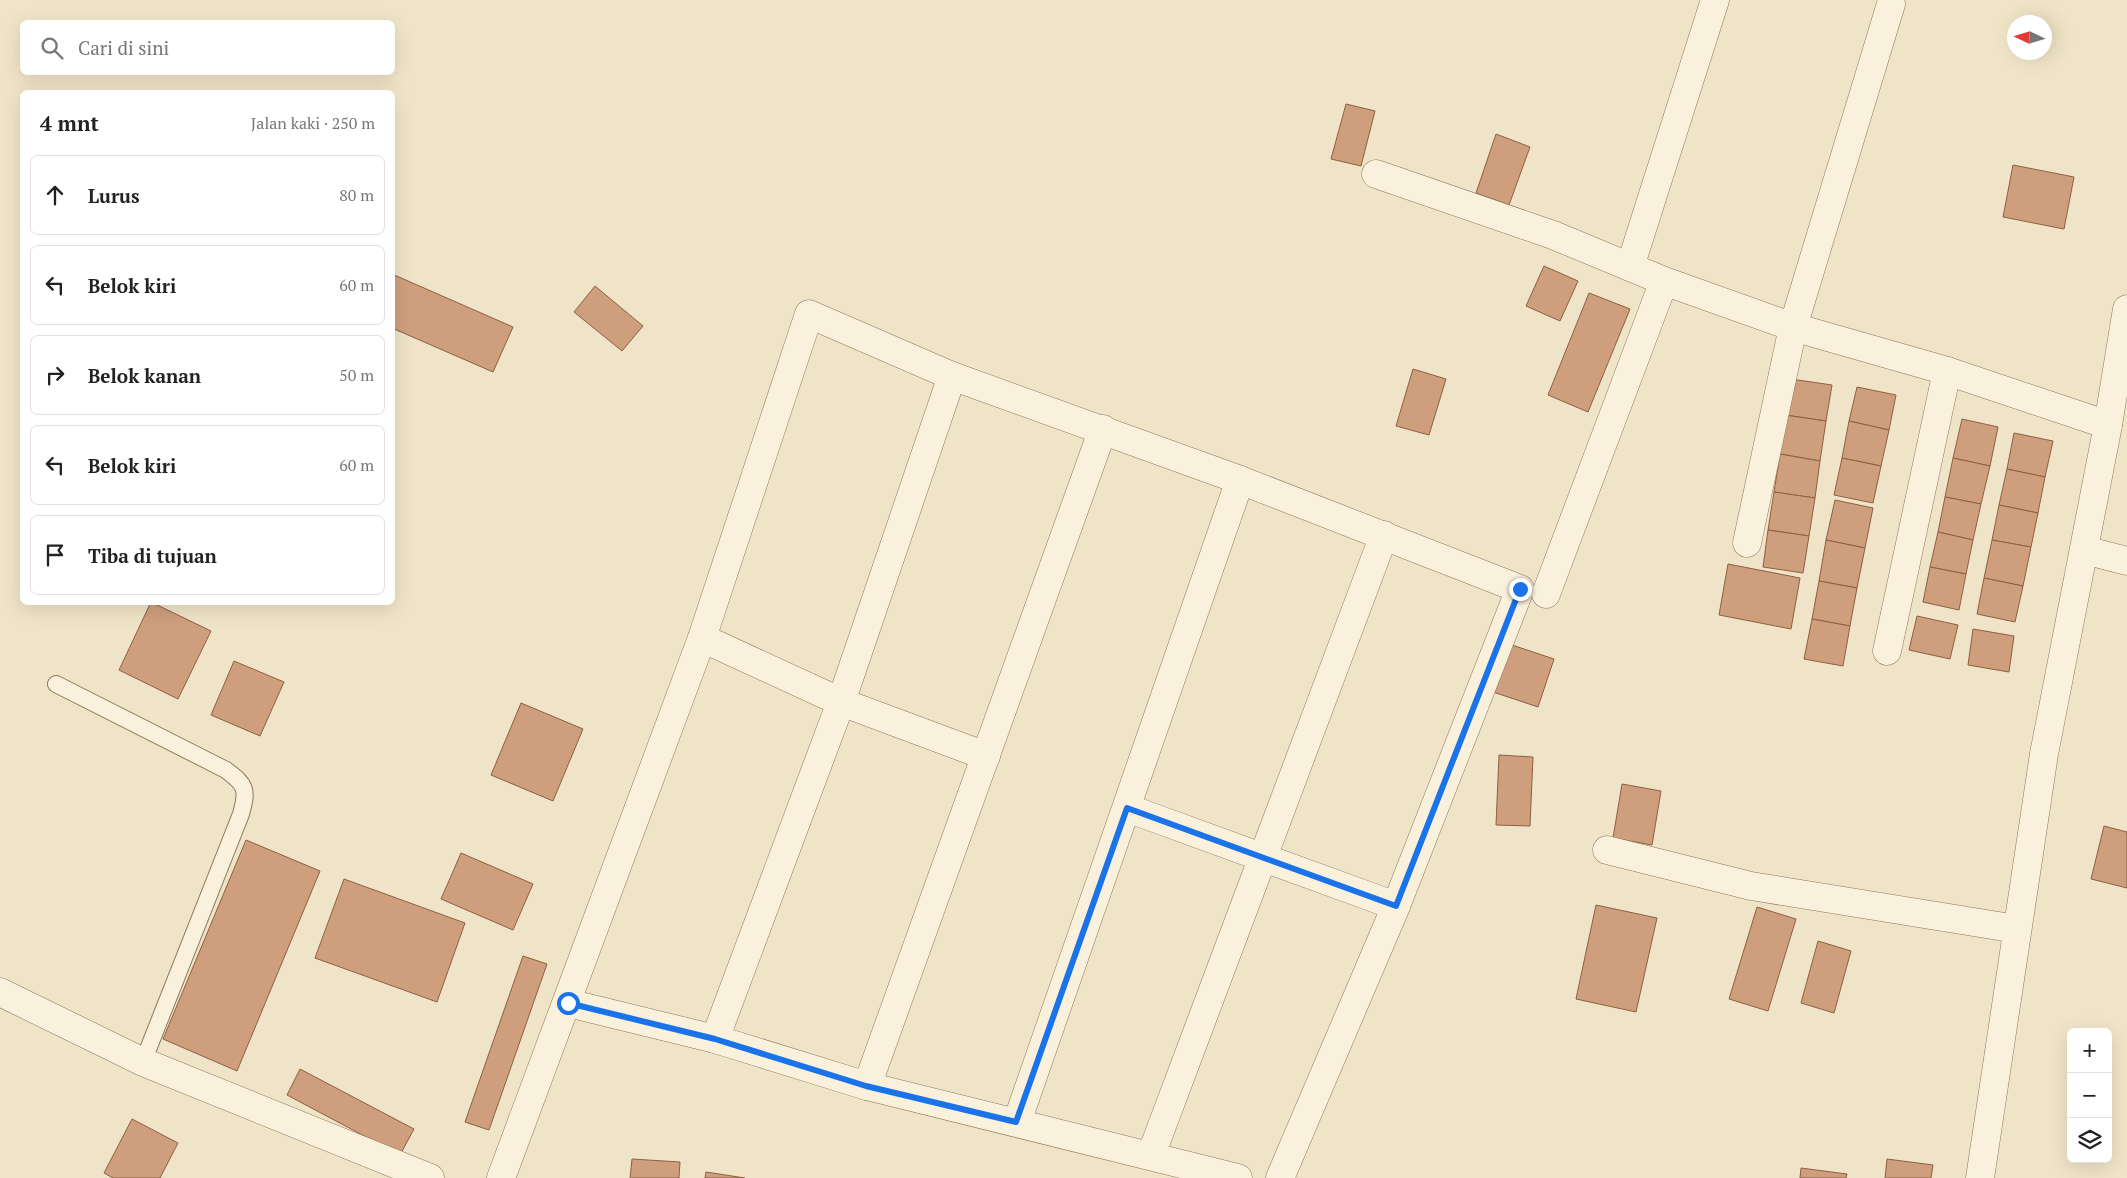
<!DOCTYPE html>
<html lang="id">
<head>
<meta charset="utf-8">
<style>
  body { margin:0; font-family:"PT Serif",serif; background:#f6f6f6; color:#222 }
  .controls { position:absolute; right:15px; bottom:15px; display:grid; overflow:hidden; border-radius:8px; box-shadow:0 5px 20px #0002 }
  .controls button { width:45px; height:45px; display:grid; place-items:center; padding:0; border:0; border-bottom:1px solid #e0e0e0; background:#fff; color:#222; font:25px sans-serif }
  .compass { position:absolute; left:2007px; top:15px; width:45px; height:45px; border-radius:50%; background:#fff; box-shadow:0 5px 20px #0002; rotate:274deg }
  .stop { position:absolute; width:15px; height:15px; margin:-11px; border:4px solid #1a73e8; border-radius:50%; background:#fff }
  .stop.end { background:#1a73e8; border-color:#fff; box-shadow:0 1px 5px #0008 }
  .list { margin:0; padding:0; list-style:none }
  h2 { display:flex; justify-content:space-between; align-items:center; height:65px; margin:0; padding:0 20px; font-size:21px }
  h2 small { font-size:16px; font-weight:400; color:#767676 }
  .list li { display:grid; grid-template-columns:32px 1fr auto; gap:15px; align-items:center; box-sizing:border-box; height:80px; margin:0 10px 10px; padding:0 10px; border:1px solid #e0e0e0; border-radius:8px }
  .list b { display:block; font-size:19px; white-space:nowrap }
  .list em { font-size:16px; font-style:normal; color:#767676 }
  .icon { flex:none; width:28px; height:28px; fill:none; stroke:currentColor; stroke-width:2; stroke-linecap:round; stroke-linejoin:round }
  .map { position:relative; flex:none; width:2127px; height:1178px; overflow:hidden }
  .search { position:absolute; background:#fff; box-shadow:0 5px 20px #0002; left:20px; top:20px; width:375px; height:55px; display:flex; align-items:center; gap:12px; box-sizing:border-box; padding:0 18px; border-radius:8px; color:#767676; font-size:19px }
  .panel { position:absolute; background:#fff; box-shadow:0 5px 20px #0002; left:20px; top:90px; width:375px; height:515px; border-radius:8px }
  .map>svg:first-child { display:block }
  .building { fill:#cf9f7d; stroke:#8d5f41 }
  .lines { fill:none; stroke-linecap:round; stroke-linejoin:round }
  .service-casing { stroke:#8d765c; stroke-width:18 }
  .minor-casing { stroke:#8d765c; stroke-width:29 }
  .service { stroke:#faf1dc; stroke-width:16 }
  .minor { stroke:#faf1dc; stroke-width:28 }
  .route { stroke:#1a73e8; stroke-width:6 }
</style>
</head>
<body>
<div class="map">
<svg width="2127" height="1178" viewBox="0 0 2127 1178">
  <rect width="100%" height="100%" fill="#f0e4c8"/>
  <g class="building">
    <path d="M1346,104L1375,111L1361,166L1331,159Z"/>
    <path d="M1496,134L1530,147L1509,205L1476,193Z"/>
    <path d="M2013,165L2074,177L2064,229L2003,217Z"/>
    <path d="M1544,266L1578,281L1560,321L1526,306Z"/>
    <path d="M392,274L513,327L493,372L392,328Z"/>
    <path d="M595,286L643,326L622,351L574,312Z"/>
    <path d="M1589,293L1630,309L1588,412L1548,395Z"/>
    <path d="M1413,369L1446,379L1429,435L1396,426Z"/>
    <path d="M1791,379L1832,385L1826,421L1785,415Z"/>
    <path d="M1857,387L1896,395L1889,430L1849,421Z"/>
    <path d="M1785,415L1826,421L1820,461L1780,454Z"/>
    <path d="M1962,419L1998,427L1990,466L1953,458Z"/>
    <path d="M1849,421L1889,430L1881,466L1842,458Z"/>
    <path d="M2014,433L2053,441L2045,477L2007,469Z"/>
    <path d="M1780,454L1820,461L1815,498L1774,492Z"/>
    <path d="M1842,458L1881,466L1873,503L1834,495Z"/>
    <path d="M1953,458L1990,466L1981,504L1945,497Z"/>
    <path d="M2007,469L2045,477L2038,513L1999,505Z"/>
    <path d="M1774,492L1815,498L1809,536L1768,530Z"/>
    <path d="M1945,497L1981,504L1973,540L1938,532Z"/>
    <path d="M1835,500L1873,508L1865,548L1826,540Z"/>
    <path d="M1999,505L2038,513L2031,547L1992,540Z"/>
    <path d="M1768,530L1809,536L1803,573L1763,567Z"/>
    <path d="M1938,532L1973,540L1966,574L1930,567Z"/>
    <path d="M1826,540L1865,548L1857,588L1819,581Z"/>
    <path d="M1992,540L2031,547L2023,586L1984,578Z"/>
    <path d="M1728,564L1800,578L1791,629L1719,615Z"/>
    <path d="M1930,567L1966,574L1959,610L1923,602Z"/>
    <path d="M1984,578L2023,586L2015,622L1977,614Z"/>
    <path d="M1819,581L1857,588L1850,626L1812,619Z"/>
    <path d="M151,602L211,631L178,699L119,670Z"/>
    <path d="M1917,616L1958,625L1950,659L1909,650Z"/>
    <path d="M1812,619L1850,626L1843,666L1804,659Z"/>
    <path d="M1973,629L2014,636L2009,672L1968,665Z"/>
    <path d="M1509,644L1554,659L1538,707L1493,692Z"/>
    <path d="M234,661L284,682L260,736L211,715Z"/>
    <path d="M521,703L583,729L553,801L491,775Z"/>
    <path d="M1499,755L1533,757L1530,826L1496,825Z"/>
    <path d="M1622,784L1661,791L1652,845L1613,838Z"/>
    <path d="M2104,826L2127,832V888L2091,879Z"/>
    <path d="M246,840L320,871L237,1071L163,1039Z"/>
    <path d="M461,853L533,884L513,930L441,899Z"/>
    <path d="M344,879L465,923L437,1002L315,958Z"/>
    <path d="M1596,905L1657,918L1636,1012L1576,999Z"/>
    <path d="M1757,907L1796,919L1768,1011L1729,999Z"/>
    <path d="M1818,941L1851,951L1834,1013L1801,1003Z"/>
    <path d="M523,956L547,964L489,1130L465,1122Z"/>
    <path d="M300,1069L414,1129L400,1155L287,1095Z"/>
    <path d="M132,1119L178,1143L160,1178H113L104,1173Z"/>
    <path d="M632,1159L680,1162L679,1178H630Z"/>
    <path d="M1887,1159L1933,1165L1931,1178H1885Z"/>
    <path d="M1801,1168L1847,1174L1846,1178H1800Z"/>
    <path d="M706,1172L745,1178H705Z"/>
  </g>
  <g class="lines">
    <defs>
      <path id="service" d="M56,684L226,770C246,785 248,789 241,814L143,1062"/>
      <g id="minor">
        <path d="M1376,174L1553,235L1664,281L1793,327L1947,371L2108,425"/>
        <path d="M1630,267L1715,0"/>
        <path d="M1747,543L1793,327L1891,4"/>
        <path d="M2084,550L2127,561"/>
        <path d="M1546,594L1664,281"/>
        <path d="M702,638L841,702L986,756"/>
        <path d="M1887,651L1947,371"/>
        <path d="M1127,808L1396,906"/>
        <path d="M1607,850L1751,886L2017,929"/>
        <path d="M0,992L143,1062L430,1178"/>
        <path d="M568,1003L715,1039L867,1086L1238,1178"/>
        <path d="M715,1039L841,702L952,376"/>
        <path d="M867,1086L1103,429"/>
        <path d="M1017,1122L1240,480"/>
        <path d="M1151,1155L1384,535"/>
        <path d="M501,1178L702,638L809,314L952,376L1240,480L1520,589L1396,906L1280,1178"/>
        <path d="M1980,1178L2044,754L2108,425L2127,309"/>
      </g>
    </defs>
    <use href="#service" class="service-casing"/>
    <use href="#minor" class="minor-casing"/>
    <use href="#service" class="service"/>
    <use href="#minor" class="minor"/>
  </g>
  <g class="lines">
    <path class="route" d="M568,1003L715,1039L866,1086L1016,1122L1127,808L1396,906L1520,589"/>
  </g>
</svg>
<div class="controls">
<button>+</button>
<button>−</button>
<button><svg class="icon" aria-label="layers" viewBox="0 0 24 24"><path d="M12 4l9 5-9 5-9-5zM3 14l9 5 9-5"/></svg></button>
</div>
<svg class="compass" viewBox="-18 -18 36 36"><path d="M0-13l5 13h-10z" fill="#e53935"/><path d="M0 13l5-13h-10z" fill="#767676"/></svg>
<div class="stop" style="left:568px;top:1003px"></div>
<div class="stop end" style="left:1520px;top:589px"></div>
<div class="search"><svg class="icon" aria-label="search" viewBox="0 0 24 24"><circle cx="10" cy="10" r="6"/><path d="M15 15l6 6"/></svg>Cari di sini</div>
<section class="panel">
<h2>4 mnt<small>Jalan kaki · 250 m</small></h2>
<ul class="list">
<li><svg class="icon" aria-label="ahead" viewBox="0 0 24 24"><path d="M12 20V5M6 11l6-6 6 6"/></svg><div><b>Lurus</b></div><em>80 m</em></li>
<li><svg class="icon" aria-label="left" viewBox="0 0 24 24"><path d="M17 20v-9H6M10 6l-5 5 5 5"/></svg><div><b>Belok kiri</b></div><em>60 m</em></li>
<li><svg class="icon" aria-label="right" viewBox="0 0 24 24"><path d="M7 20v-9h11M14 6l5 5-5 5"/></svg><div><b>Belok kanan</b></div><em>50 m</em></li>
<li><svg class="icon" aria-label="left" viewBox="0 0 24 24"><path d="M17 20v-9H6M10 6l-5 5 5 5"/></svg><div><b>Belok kiri</b></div><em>60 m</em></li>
<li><svg class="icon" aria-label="arrive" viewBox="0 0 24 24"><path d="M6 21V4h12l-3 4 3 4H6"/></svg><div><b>Tiba di tujuan</b></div></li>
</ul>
</section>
</div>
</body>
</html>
